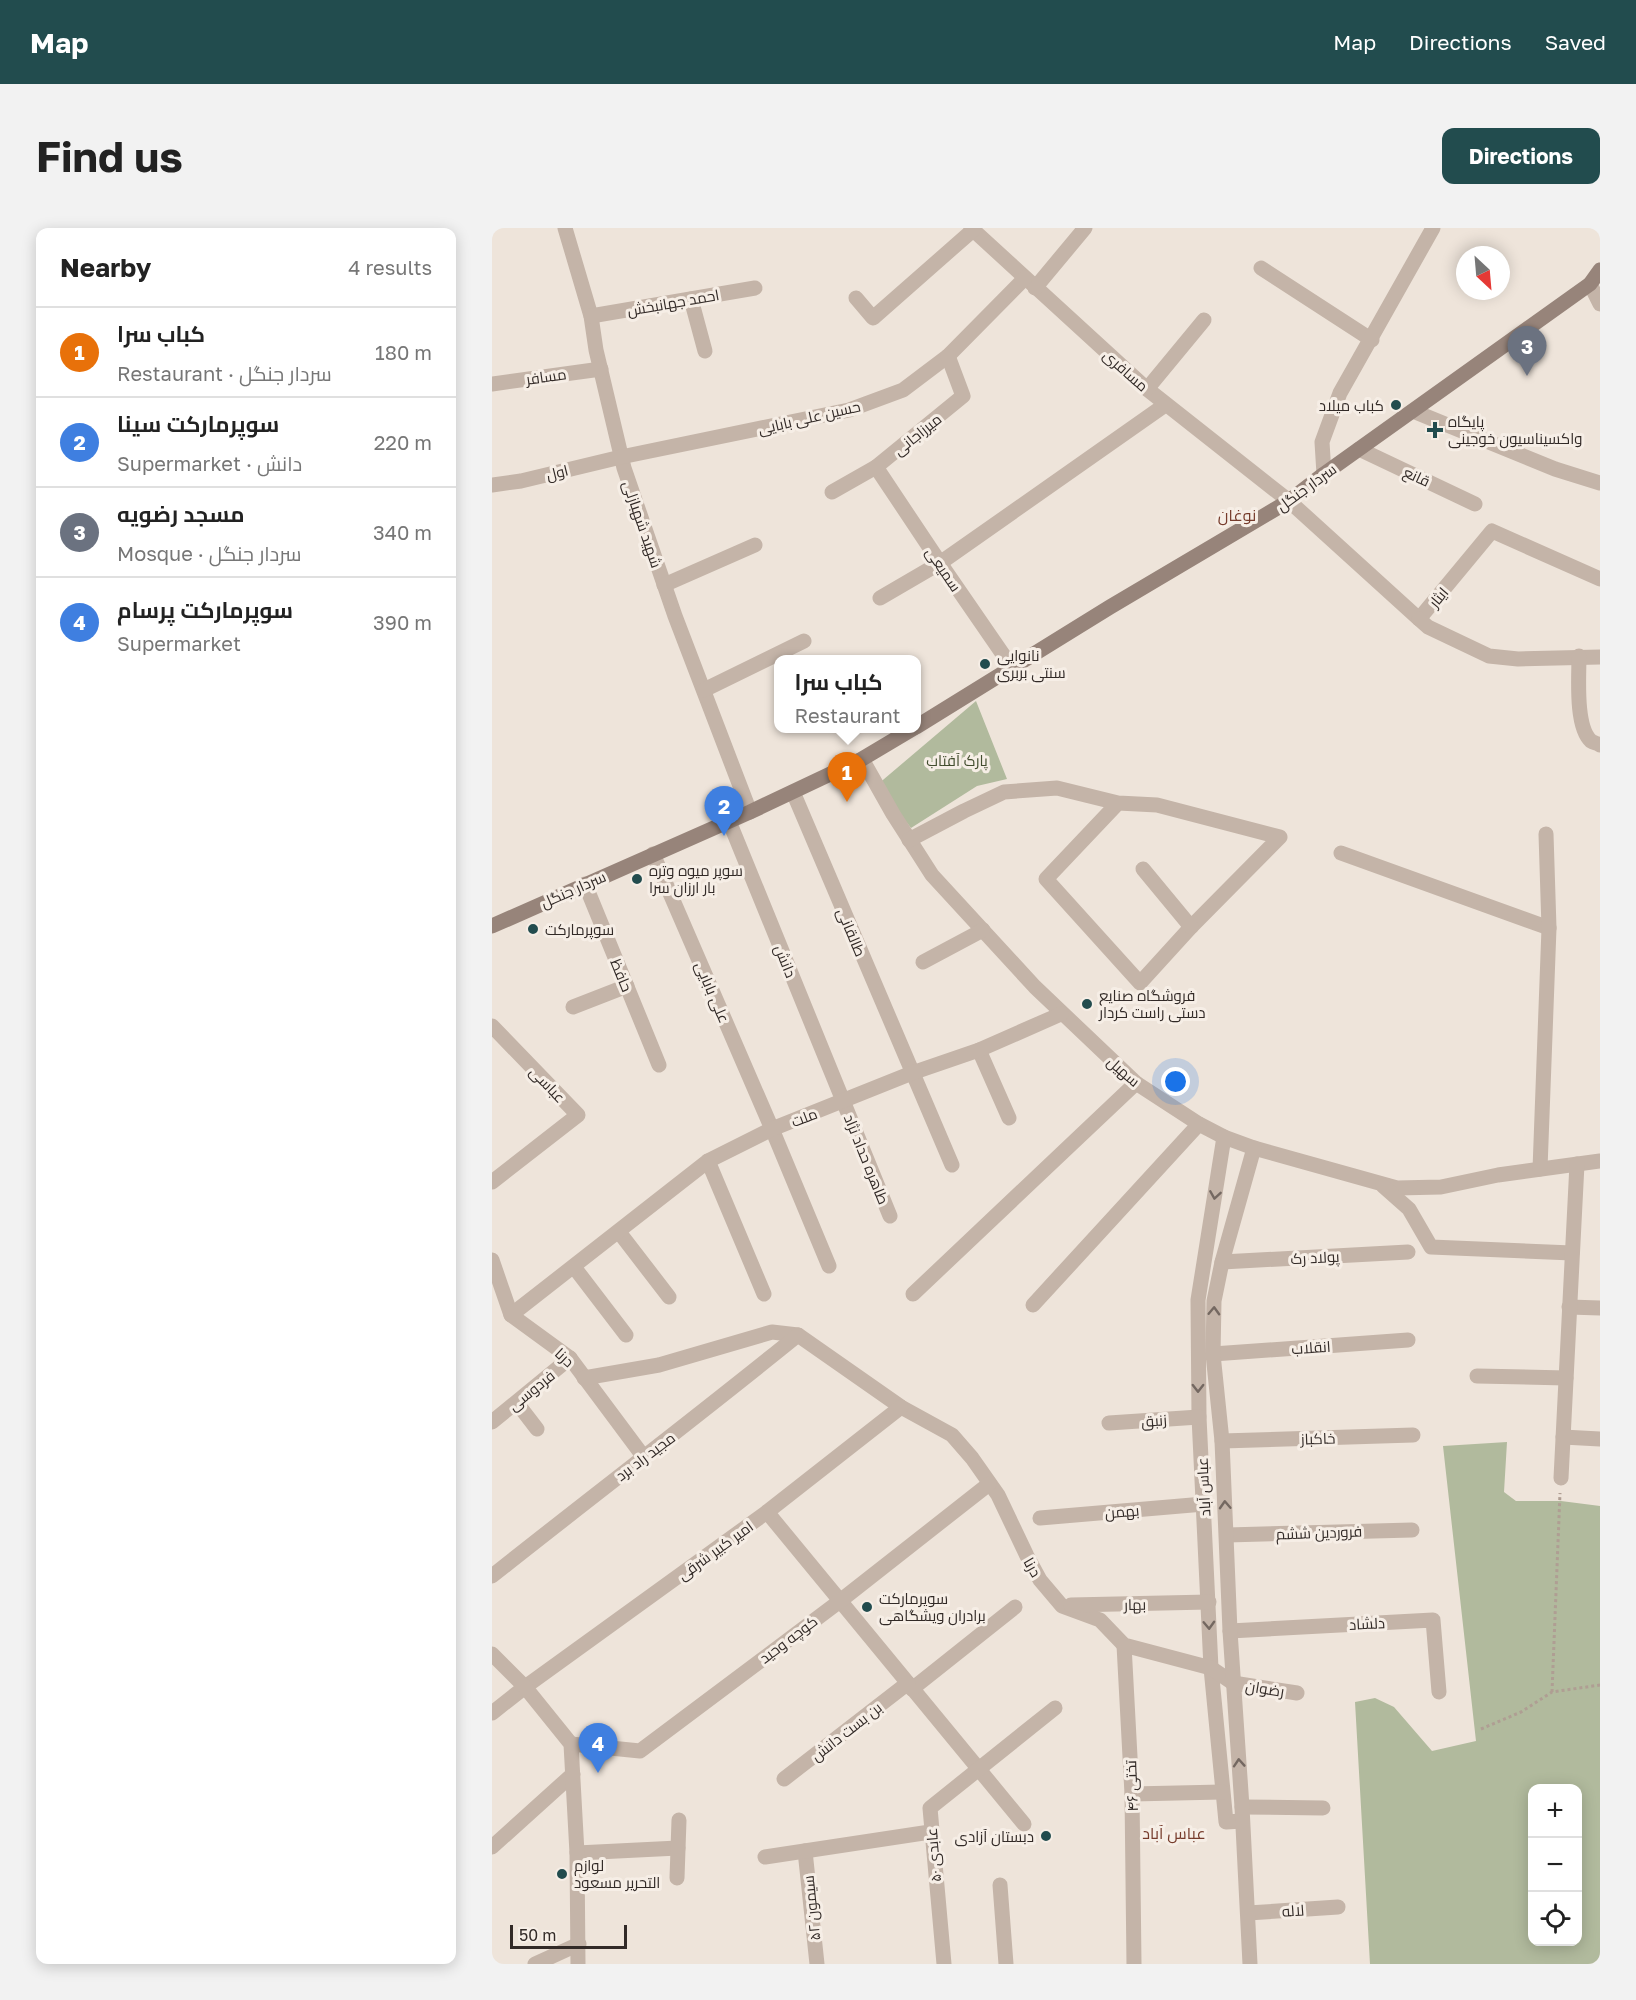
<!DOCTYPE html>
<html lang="en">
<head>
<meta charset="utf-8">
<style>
  body { margin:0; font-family:"Golos Text",Cairo,sans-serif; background:#f2f2f2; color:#222 }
  .controls { position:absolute; right:18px; bottom:18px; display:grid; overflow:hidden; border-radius:12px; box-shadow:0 3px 15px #0003 }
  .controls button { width:54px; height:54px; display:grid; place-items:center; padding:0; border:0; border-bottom:2px solid #e0e0e0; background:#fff; color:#222; font:30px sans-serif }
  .compass { position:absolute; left:964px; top:18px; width:54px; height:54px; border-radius:50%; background:#fff; box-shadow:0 3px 15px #0003; rotate:154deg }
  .scale { position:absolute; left:18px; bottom:15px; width:117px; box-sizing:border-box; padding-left:6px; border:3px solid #322a27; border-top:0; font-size:16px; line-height:21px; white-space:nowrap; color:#322a27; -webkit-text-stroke:4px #f6eee6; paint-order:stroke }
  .you { position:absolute; left:684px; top:854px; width:21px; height:21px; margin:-15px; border:4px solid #fff; border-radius:50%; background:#1a73e8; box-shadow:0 0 0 9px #1a73e833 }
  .badge { display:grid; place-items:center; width:39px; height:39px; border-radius:50%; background:#224c4e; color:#fff; font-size:20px; font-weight:700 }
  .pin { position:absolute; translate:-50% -50px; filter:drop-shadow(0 2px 3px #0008) }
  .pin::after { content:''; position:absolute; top:32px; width:21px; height:18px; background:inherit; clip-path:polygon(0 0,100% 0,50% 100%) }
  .popup { position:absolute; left:282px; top:427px; width:147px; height:78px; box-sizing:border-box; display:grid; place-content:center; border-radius:12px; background:#fff; filter:drop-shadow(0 2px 4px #0005); font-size:20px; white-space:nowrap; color:#767676 }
  .popup b { font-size:22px; color:#222 }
  .popup::after { content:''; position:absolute; left:50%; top:100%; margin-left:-12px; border:12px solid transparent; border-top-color:#fff }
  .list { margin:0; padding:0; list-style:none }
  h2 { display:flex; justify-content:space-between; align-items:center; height:78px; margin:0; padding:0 24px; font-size:26px }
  h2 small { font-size:20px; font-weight:400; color:#767676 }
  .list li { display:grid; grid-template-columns:39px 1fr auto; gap:18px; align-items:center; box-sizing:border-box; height:90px; padding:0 24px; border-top:2px solid #e0e0e0 }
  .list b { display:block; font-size:22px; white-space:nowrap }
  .list p { margin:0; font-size:20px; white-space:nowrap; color:#767676 }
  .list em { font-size:20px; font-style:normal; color:#767676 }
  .icon { flex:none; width:33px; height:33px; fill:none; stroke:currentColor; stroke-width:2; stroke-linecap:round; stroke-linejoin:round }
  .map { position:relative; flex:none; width:1108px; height:1736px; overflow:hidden; border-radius:12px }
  header { display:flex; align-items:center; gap:36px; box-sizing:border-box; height:84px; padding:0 30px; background:#224c4e; color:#fff }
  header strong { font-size:28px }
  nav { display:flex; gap:33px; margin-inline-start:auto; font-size:21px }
  .intro { display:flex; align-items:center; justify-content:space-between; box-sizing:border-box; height:144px; padding:0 36px }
  h1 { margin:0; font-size:42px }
  .button { padding:15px 27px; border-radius:12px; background:#224c4e; color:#fff; font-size:21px; font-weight:700 }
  main { display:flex; gap:36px; padding:0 36px }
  aside { flex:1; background:#fff; border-radius:12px; box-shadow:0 3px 15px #0003 }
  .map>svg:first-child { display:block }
  .green { fill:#b1ba9d; fill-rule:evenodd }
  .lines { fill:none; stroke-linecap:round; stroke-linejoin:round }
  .path { stroke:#af9e93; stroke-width:3; stroke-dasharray:3 3; stroke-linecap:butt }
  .minor { stroke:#c4b4a8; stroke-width:15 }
  .tertiary { stroke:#c4b4a8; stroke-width:15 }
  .secondary { stroke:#97847a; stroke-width:15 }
  .oneway { stroke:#746861 }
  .poi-dot { fill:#224c4e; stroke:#f6eee6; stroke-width:2 }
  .labels { text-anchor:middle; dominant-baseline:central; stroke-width:6; stroke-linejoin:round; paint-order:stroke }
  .street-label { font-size:15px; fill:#322a27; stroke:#f6eee6 }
  .poi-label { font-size:15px; fill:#322a27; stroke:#f6eee6; text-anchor:start }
  .park-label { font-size:15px; fill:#424d2e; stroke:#f6eee6 }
  .neighbourhood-label { font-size:16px; fill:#763b2b; stroke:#f6eee6 }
</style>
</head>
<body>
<header>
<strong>Map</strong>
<nav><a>Map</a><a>Directions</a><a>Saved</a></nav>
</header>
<div class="intro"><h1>Find us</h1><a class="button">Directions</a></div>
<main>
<aside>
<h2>Nearby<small>4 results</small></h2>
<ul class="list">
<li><span class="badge" style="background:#e8710a">1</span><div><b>کباب سرا</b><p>Restaurant · سردار جنگل</p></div><em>180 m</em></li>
<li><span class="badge" style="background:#3f7fe0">2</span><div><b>سوپرمارکت سینا</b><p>Supermarket · دانش</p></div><em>220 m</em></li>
<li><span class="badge" style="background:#6b7280">3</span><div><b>مسجد رضویه</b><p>Mosque · سردار جنگل</p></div><em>340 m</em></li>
<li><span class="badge" style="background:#3f7fe0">4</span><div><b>سوپرمارکت پرسام</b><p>Supermarket</p></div><em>390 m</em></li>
</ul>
</aside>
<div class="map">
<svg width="1108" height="1736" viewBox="0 0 1108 1736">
  <rect width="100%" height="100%" fill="#eee4da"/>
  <g class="green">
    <path d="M484,473L515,551L485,558L419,600L385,557Z"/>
    <path d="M1015,1214L1012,1264L1024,1273H1069L1108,1278V1736H878L863,1474L883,1470L902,1479L940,1523L984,1513L951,1218ZM1040,1560H1086V1714H1040Z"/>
  </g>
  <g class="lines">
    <g class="path">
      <path d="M1060,1464L1068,1265"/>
      <path d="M989,1501L1029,1484L1060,1464L1108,1457"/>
    </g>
    <g class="minor">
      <path d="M73,0L99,88L104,122L132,240L183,388L258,584"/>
      <path d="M479,0L655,161L797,273L927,391L1000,303L1108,351"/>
      <path d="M769,40L880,112"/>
      <path d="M1098,56L1108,76"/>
      <path d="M543,60L593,0"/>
      <path d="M364,70L381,90L481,2"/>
      <path d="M199,71L213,123"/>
      <path d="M99,88L263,60"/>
      <path d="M0,156L109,141"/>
      <path d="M655,161L712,92"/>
      <path d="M921,183L1063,241L1108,255"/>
      <path d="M867,221L983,276"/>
      <path d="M384,239L448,335L521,441"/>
      <path d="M832,246L830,214L848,165L941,0"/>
      <path d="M0,257L29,253L129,229L357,182L411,162L456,128L533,50"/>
      <path d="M340,264L384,239L471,168L456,128"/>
      <path d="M172,357L263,317"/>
      <path d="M388,370L448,335L673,177"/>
      <path d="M927,391L936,399L997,428L1026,431L1108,429"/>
      <path d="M1087,428C1087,448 1083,499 1099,513C1102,515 1105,515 1108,517"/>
      <path d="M212,462L312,413"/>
      <path d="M370,531L401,586L440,647L543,759L644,855L707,896L732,909L762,920L905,960L949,959L1006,947L1108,933"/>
      <path d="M301,564L460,937"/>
      <path d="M237,593L398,988"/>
      <path d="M417,612L472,583L512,564L565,560L626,575L665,577L788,609L699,699L648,755L554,651L626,575"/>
      <path d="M849,625L1057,700"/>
      <path d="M161,626L280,901L337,1038"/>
      <path d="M651,641L699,699"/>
      <path d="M93,656L167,837"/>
      <path d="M431,734L491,702"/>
      <path d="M81,779L135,758"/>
      <path d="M0,798L86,887L0,954"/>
      <path d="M487,822L517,890"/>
      <path d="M732,909L706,1072L707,1189L719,1440L734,1594L750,1593"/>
      <path d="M216,933L272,1066"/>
      <path d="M1048,941L1057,700L1054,606"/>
      <path d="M891,958L917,981L939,1019L1080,1025"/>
      <path d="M127,1004L177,1069"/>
      <path d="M0,1032L19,1087L78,1130L151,1228"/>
      <path d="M730,1034L916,1024"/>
      <path d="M82,1039L134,1107"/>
      <path d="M421,1066L644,855"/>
      <path d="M541,1077L707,896"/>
      <path d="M1077,1079L1108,1080"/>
      <path d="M19,1087L216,933L280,901L420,845L487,822L569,786"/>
      <path d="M721,1126L916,1112"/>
      <path d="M985,1148L1074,1150"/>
      <path d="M92,1150L167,1137L280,1104L306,1107L409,1179L460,1207L480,1230L506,1267L535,1328L548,1352L570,1378L608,1392L632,1417L719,1440L741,1455L805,1465"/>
      <path d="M25,1175L45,1201"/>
      <path d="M0,1194L78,1130"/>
      <path d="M617,1195L707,1189"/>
      <path d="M1071,1209L1108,1211"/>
      <path d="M730,1213L921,1207"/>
      <path d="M1069,1250L1085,936"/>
      <path d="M275,1284L532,1596"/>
      <path d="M548,1290L712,1276"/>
      <path d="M735,1307L920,1302"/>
      <path d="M0,1348C102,1267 205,1189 306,1107"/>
      <path d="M579,1377L717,1374"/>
      <path d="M738,1403L941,1392L947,1464"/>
      <path d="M632,1417L640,1566L642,1736"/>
      <path d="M420,1461L523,1379"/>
      <path d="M0,1485L33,1459L275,1284L409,1179"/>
      <path d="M79,1516L148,1523L348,1373L497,1256"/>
      <path d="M292,1551L416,1455"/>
      <path d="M640,1566L730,1564"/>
      <path d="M750,1579L831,1580"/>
      <path d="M0,1619L81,1546"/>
      <path d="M313,1623L325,1736"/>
      <path d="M85,1625L186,1620"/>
      <path d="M273,1629L438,1604"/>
      <path d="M185,1650L187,1592"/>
      <path d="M508,1657L514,1736"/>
      <path d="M756,1685L846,1679"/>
      <path d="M43,1736L87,1716"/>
      <path d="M452,1736L438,1580L563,1480"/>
      <path d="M758,1736L750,1579L738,1403L730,1213L721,1126L722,1073L730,1034L762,920"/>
    </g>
    <path class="tertiary" d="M0,1426L33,1459L79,1516L85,1625L86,1736"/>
    <g class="secondary">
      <path d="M424,499L618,379L797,273L832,246L1098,56L1108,42"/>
      <path d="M0,698L258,584L370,531L422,500"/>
    </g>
  </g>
  <defs><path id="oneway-chevron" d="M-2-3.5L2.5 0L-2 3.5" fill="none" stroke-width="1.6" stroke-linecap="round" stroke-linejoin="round" transform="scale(1.5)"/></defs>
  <g class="oneway">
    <use href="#oneway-chevron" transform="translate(723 967) rotate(99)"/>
    <use href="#oneway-chevron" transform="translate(722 1083) rotate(-88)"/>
    <use href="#oneway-chevron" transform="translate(706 1160) rotate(90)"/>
    <use href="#oneway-chevron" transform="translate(733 1277) rotate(-93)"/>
    <use href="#oneway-chevron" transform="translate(717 1397) rotate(88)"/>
    <use href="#oneway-chevron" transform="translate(747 1535) rotate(-94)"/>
  </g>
  <g class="poi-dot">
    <circle cx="904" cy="177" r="6"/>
    <path d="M940 193h6v6h6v6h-6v6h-6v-6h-6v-6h6z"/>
    <circle cx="493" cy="436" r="6"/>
    <circle cx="145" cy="651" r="6"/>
    <circle cx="41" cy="701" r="6"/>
    <circle cx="595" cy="776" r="6"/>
    <circle cx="375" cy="1379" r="6"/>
    <circle cx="554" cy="1608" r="6"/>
    <circle cx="70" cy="1646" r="6"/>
  </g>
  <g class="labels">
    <g class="street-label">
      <text transform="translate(181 74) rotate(-10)">احمد جهانبخش</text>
      <text transform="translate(634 142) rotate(42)">مسافری</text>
      <text transform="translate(54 148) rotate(-8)">مسافر</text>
      <text transform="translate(317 189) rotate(-13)">حسین علی بابایی</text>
      <text transform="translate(425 206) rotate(-39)">میرزاجانی</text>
      <text transform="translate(65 244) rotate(-14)">اول</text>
      <text transform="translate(925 248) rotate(25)">قانع</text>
      <text transform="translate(814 259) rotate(-36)">سردار جنگل</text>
      <text transform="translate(151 296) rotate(71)">شهید شهبازلی</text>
      <text transform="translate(452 341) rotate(56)">سمیعی</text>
      <text transform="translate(946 369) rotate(-50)">ایثار</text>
      <text transform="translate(81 661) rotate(-24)">سردار جنگل</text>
      <text transform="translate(360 704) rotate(67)">طالقانی</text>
      <text transform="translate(294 733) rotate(68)">دانش</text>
      <text transform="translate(130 747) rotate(68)">حافظ</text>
      <text transform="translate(221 764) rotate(67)">علی بابایی</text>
      <text transform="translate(632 843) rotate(41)">سهیل</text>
      <text transform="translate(56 856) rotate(46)">عباسی</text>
      <text transform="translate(312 889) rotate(-21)">ملت</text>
      <text transform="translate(375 931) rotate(68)">طاهره حداد نژاد</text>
      <text transform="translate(823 1029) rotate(-3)">پولاد رک</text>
      <text transform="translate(819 1119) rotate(-4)">انقلاب</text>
      <text transform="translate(73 1129) rotate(43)">درنا</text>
      <text transform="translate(39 1162) rotate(-39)">فردوسی</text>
      <text transform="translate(662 1192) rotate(-4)">زنبق</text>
      <text transform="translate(826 1210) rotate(-2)">خاکباز</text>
      <text transform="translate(153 1228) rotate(-37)">مجید راد برد</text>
      <text transform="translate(711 1259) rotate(-93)">عباس آباد</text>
      <text transform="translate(630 1283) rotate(-5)">بهمن</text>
      <text transform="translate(827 1304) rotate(-2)">فروردین ششم</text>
      <text transform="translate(223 1322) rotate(-36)">امیر کبیر شرقی</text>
      <text transform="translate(541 1339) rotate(60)">درنا</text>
      <text transform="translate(643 1376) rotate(-1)">بهار</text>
      <text transform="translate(875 1395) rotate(-3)">دلشاد</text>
      <text transform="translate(296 1411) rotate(-37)">کوچه وحید</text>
      <text transform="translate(773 1460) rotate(9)">رضوان</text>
      <text transform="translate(354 1503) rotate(-38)">بن بست دانش</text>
      <text transform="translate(639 1558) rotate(-92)">تختی ۴۶</text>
      <text transform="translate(441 1627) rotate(-95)">عابدی ۵۰</text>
      <text transform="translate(319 1680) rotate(-96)">سیمون ۵۲</text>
      <text transform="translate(801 1682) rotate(-4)">لاله</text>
    </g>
    <g class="poi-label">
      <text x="892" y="177" text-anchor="end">کباب میلاد</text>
      <text x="956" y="193">پایگاه<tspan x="956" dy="17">واکسیناسیون خوجینی</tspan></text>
      <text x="505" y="427">نانوایی<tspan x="505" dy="17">سنتی بربری</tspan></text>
      <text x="157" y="642">سوپر میوه وتره<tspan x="157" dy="17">بار ارزان سرا</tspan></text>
      <text x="53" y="701">سوپرمارکت</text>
      <text x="607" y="767">فروشگاه صنایع<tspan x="607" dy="17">دستی راست کردار</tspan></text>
      <text x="387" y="1370">سوپرمارکت<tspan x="387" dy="17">برادران ویشگاهی</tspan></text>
      <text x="542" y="1608" text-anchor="end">دبستان آزادی</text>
      <text x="82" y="1637">لوازم<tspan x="82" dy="17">التحریر مسعود</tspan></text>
    </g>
    <g class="park-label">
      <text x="465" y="532">پارک آفتاب</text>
    </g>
    <g class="neighbourhood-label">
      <text x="745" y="287">نوغان</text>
      <text x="682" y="1605">عباس آباد</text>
    </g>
  </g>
</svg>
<div class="controls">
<button>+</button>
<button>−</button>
<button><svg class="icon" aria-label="locate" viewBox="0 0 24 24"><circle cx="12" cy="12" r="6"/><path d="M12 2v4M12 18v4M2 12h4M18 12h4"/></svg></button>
</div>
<svg class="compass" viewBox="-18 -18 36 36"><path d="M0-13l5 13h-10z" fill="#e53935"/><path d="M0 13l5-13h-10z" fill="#767676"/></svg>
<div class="scale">50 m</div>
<div class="you"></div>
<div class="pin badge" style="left:355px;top:574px;background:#e8710a">1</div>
<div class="popup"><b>کباب سرا</b>Restaurant</div>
<div class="pin badge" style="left:232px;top:608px;background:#3f7fe0">2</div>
<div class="pin badge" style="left:1035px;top:148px;background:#6b7280">3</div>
<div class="pin badge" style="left:106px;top:1545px;background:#3f7fe0">4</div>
</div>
</main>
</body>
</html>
